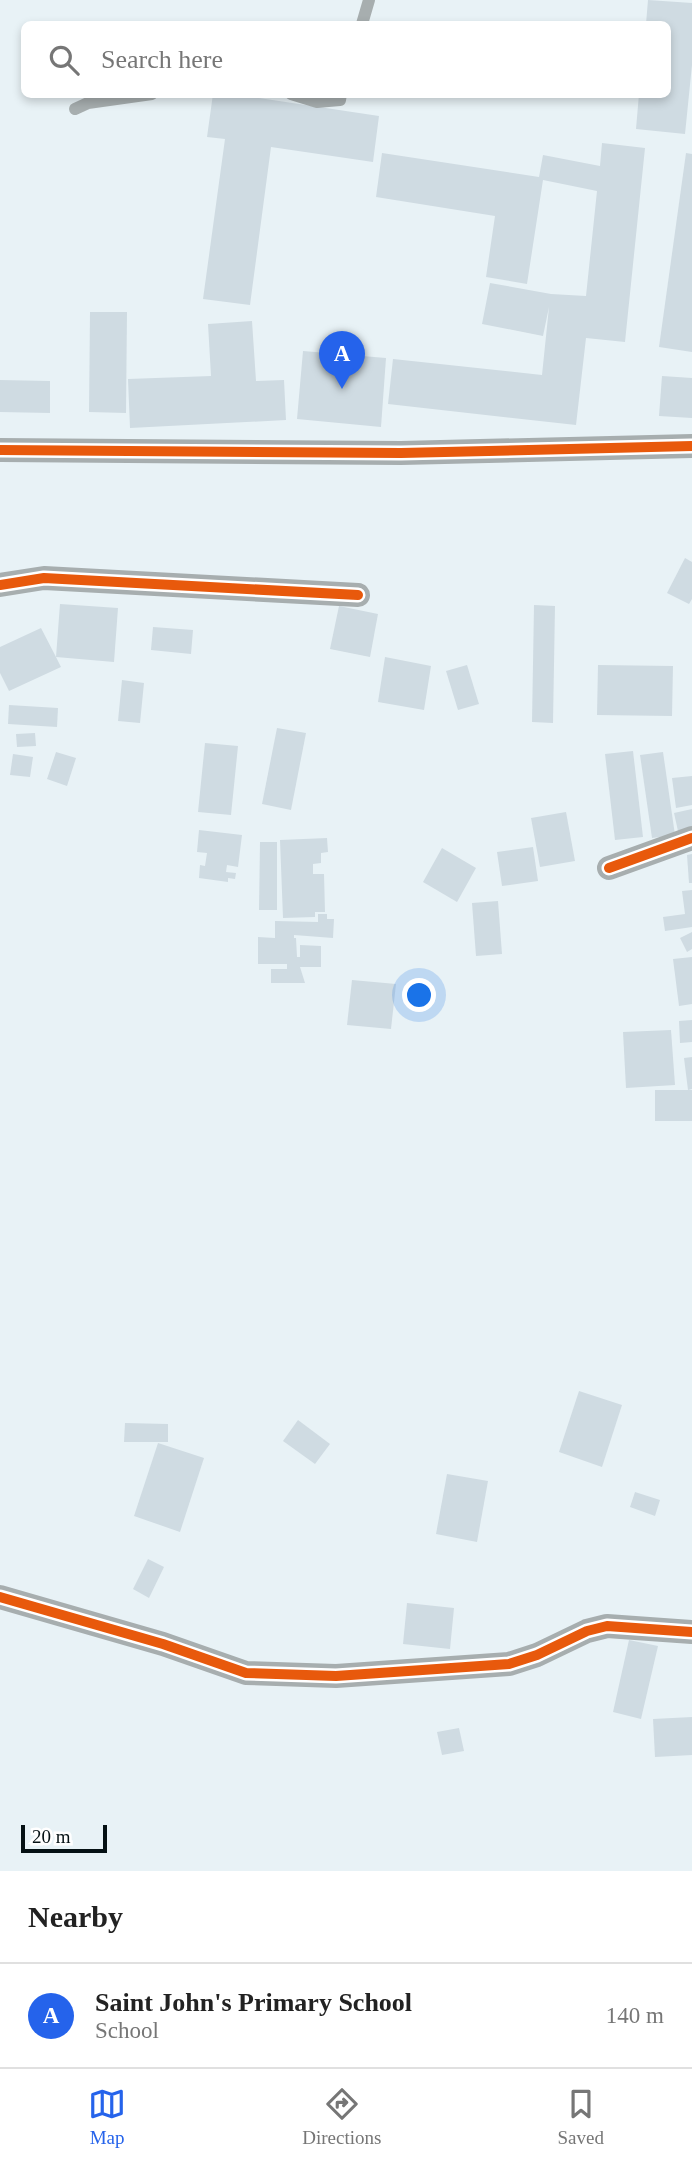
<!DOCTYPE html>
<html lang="en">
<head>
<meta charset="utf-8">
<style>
  body { margin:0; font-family:Georgia,serif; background:#f2f2f2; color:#222 }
  .scale { position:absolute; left:21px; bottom:18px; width:86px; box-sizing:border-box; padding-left:7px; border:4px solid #051114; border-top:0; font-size:19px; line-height:24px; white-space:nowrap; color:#051114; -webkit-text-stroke:5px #fff; paint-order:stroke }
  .you { position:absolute; left:420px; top:996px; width:24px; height:24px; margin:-18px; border:5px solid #fff; border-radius:50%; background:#1a73e8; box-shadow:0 0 0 10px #1a73e833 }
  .badge { display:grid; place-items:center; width:46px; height:46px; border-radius:50%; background:#2563eb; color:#fff; font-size:23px; font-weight:700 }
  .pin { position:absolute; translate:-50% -58px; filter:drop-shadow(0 2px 4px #0008) }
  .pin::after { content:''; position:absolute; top:37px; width:24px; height:21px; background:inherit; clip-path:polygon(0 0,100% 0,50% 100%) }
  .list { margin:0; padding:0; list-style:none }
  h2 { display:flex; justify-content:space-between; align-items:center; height:91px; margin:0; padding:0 28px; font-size:30px }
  h2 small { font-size:23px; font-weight:400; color:#767676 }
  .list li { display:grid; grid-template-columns:46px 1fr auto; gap:21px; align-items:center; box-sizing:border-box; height:105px; padding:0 28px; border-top:2px solid #e0e0e0 }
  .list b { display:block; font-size:26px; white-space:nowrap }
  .list p { margin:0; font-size:23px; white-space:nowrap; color:#767676 }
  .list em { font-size:23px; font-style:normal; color:#767676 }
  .icon { flex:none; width:38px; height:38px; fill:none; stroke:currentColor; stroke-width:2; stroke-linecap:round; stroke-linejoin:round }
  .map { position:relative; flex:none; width:692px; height:1871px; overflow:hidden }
  .search { position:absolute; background:#fff; box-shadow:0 4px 10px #0003; left:21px; right:21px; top:21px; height:77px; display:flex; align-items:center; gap:18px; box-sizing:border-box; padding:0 24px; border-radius:10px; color:#767676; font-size:26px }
  .sheet { height:196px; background:#fff }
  nav { display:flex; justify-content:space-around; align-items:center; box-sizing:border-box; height:98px; border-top:2px solid #e0e0e0; background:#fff; font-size:19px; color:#767676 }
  nav a { display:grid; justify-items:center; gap:4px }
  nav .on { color:#2563eb }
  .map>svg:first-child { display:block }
  .building { fill:#cfdbe2 }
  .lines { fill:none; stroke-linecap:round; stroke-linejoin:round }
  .lane { stroke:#a7aeaf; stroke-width:12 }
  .street { stroke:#a7aeaf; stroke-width:24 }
  .cycleway-casing { stroke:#fff; stroke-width:15 }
  .cycleway { stroke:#e8590c; stroke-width:10 }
</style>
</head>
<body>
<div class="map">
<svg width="692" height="1871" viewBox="0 0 692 1871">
  <rect width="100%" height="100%" fill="#e8f2f6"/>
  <g class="building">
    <path d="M648,0L692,3V65L685,134L636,129L639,94H668V24H646Z"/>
    <path d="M213,94H233L379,116L373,162L271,147L250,305L203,299L225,139L207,137Z"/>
    <path d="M602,143L645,148L625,342L586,338L576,425L388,404L393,359L542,375L549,307L543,336L482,324L490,283L551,294L586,296L597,191L543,180L527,284L486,277L495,216L376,197L382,153L539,177L543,155L600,166Z"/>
    <path d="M686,153L692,154V352L659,347Z"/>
    <path d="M90,312H127L126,413L89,412Z"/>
    <path d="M252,321L256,381L284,380L286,420L130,428L128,379L211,376L208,324Z"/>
    <path d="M303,351L386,358L381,427L297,419Z"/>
    <path d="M662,376L692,378V418L659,416Z"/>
    <path d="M0,380L50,381V413L0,412Z"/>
    <path d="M685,558L692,562V599L689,604L667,593Z"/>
    <path d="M60,604L118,608L114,662L56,657L61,667L9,691L0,673V647L41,628L56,657Z"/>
    <path d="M534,605L555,606L553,723L532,722Z"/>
    <path d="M339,606L378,614L370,657L330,649Z"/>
    <path d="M153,627L193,630L191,654L151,650Z"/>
    <path d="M385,657L431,666L424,710L378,702Z"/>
    <path d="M467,665L479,704L458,710L446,671Z"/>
    <path d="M598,665L673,666L672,716L597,715Z"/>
    <path d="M122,680L144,683L140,723L118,721Z"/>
    <path d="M9,705L58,708L57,727L8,724Z"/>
    <path d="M277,728L306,733L291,810L262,804Z"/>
    <path d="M35,733L36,746L17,747L16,734Z"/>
    <path d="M205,743L238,746L231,815L198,812Z"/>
    <path d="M633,751L643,837L615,840L605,754Z"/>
    <path d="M56,752L76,758L67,786L47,779Z"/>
    <path d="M663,752L675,835L652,838L640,755Z"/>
    <path d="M13,754L33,757L30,777L10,775Z"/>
    <path d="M692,776V805L676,808L672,778Z"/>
    <path d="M692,809V828L678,831L674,813Z"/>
    <path d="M566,812L575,861L540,867L531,818Z"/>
    <path d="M199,830L242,835L238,867L227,865L226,872L236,873L235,879L228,878V882L199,878L200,865L205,866L207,853L197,852Z"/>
    <path d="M327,838L328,852L321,853V863L313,864V874H324L325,912H315V917L283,918L280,840Z"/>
    <path d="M260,842H277V910H259Z"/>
    <path d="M533,847L538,881L502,886L497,852Z"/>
    <path d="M442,848L476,868L457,902L423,882Z"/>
    <path d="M692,854V883H689L687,855Z"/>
    <path d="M692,890V927L665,931L663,917L685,914L682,891Z"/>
    <path d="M498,901L502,954L476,956L472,903Z"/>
    <path d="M318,914H327V919H334L333,938L294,935V938H296L297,957H300V945L321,946V967H300L305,983H271V969H287V964H258V937L275,938V921L318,922Z"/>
    <path d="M692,932V949L687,952L680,938Z"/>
    <path d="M692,957V1004L679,1006L673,959Z"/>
    <path d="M352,980L396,984L391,1029L347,1025Z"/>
    <path d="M692,1020V1042L680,1043L679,1021Z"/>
    <path d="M671,1030L675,1085L626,1088L623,1032Z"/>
    <path d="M692,1057V1089L688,1090L684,1058Z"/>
    <rect x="655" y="1090" width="37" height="31"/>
    <path d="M579,1391L622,1405L602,1467L559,1452Z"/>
    <path d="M298,1420L330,1444L315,1464L283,1441Z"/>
    <path d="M125,1423L168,1424V1442H124Z"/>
    <path d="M158,1443L204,1458L180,1532L134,1516Z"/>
    <path d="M447,1474L488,1481L477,1542L436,1534Z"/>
    <path d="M635,1492L660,1500L655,1516L630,1507Z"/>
    <path d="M148,1559L164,1567L149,1598L133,1589Z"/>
    <path d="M407,1603L454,1608L450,1649L403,1644Z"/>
    <path d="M629,1640L658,1646L641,1719L613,1712Z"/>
    <path d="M692,1717V1755L655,1757L653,1719Z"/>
    <path d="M459,1728L464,1751L442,1755L437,1732Z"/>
  </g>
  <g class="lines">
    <g class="lane">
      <path d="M362,24L369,0"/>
      <path d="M291,94L317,102L340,100L341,94"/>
      <path d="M75,109L88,103L152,94"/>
    </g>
    <g class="street">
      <path d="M0,450L401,453L692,446"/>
      <path d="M0,585L44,578L358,595"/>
      <path d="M609,868L692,838"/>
      <path d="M0,1597L163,1644L246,1673L336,1676L509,1664L537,1655L587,1631L607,1626L692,1632"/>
    </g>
    <defs>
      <g id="cycleway">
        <path d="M0,450L401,453L692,446"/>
        <path d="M0,585L44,578L358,595"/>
        <path d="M609,868L692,838"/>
        <path d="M0,1597L163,1644L246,1673L336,1676L509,1664L537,1655L587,1631L607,1626L692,1632"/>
      </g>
    </defs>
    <use href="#cycleway" class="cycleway-casing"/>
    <use href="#cycleway" class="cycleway"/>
  </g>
</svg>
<div class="scale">20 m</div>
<div class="you"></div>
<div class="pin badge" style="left:342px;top:389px">A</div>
<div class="search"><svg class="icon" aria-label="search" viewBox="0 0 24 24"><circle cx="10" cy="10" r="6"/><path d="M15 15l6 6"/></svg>Search here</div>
</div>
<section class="sheet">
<h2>Nearby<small></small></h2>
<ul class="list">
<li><span class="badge">A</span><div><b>Saint John's Primary School</b><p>School</p></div><em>140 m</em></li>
</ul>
</section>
<nav>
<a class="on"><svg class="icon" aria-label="map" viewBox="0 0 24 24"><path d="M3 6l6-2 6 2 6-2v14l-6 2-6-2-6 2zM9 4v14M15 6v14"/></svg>Map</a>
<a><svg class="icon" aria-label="directions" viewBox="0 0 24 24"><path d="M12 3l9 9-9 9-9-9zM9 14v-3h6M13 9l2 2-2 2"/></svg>Directions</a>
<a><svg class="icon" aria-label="saved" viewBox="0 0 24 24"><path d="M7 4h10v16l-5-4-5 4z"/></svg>Saved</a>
</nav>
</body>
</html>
